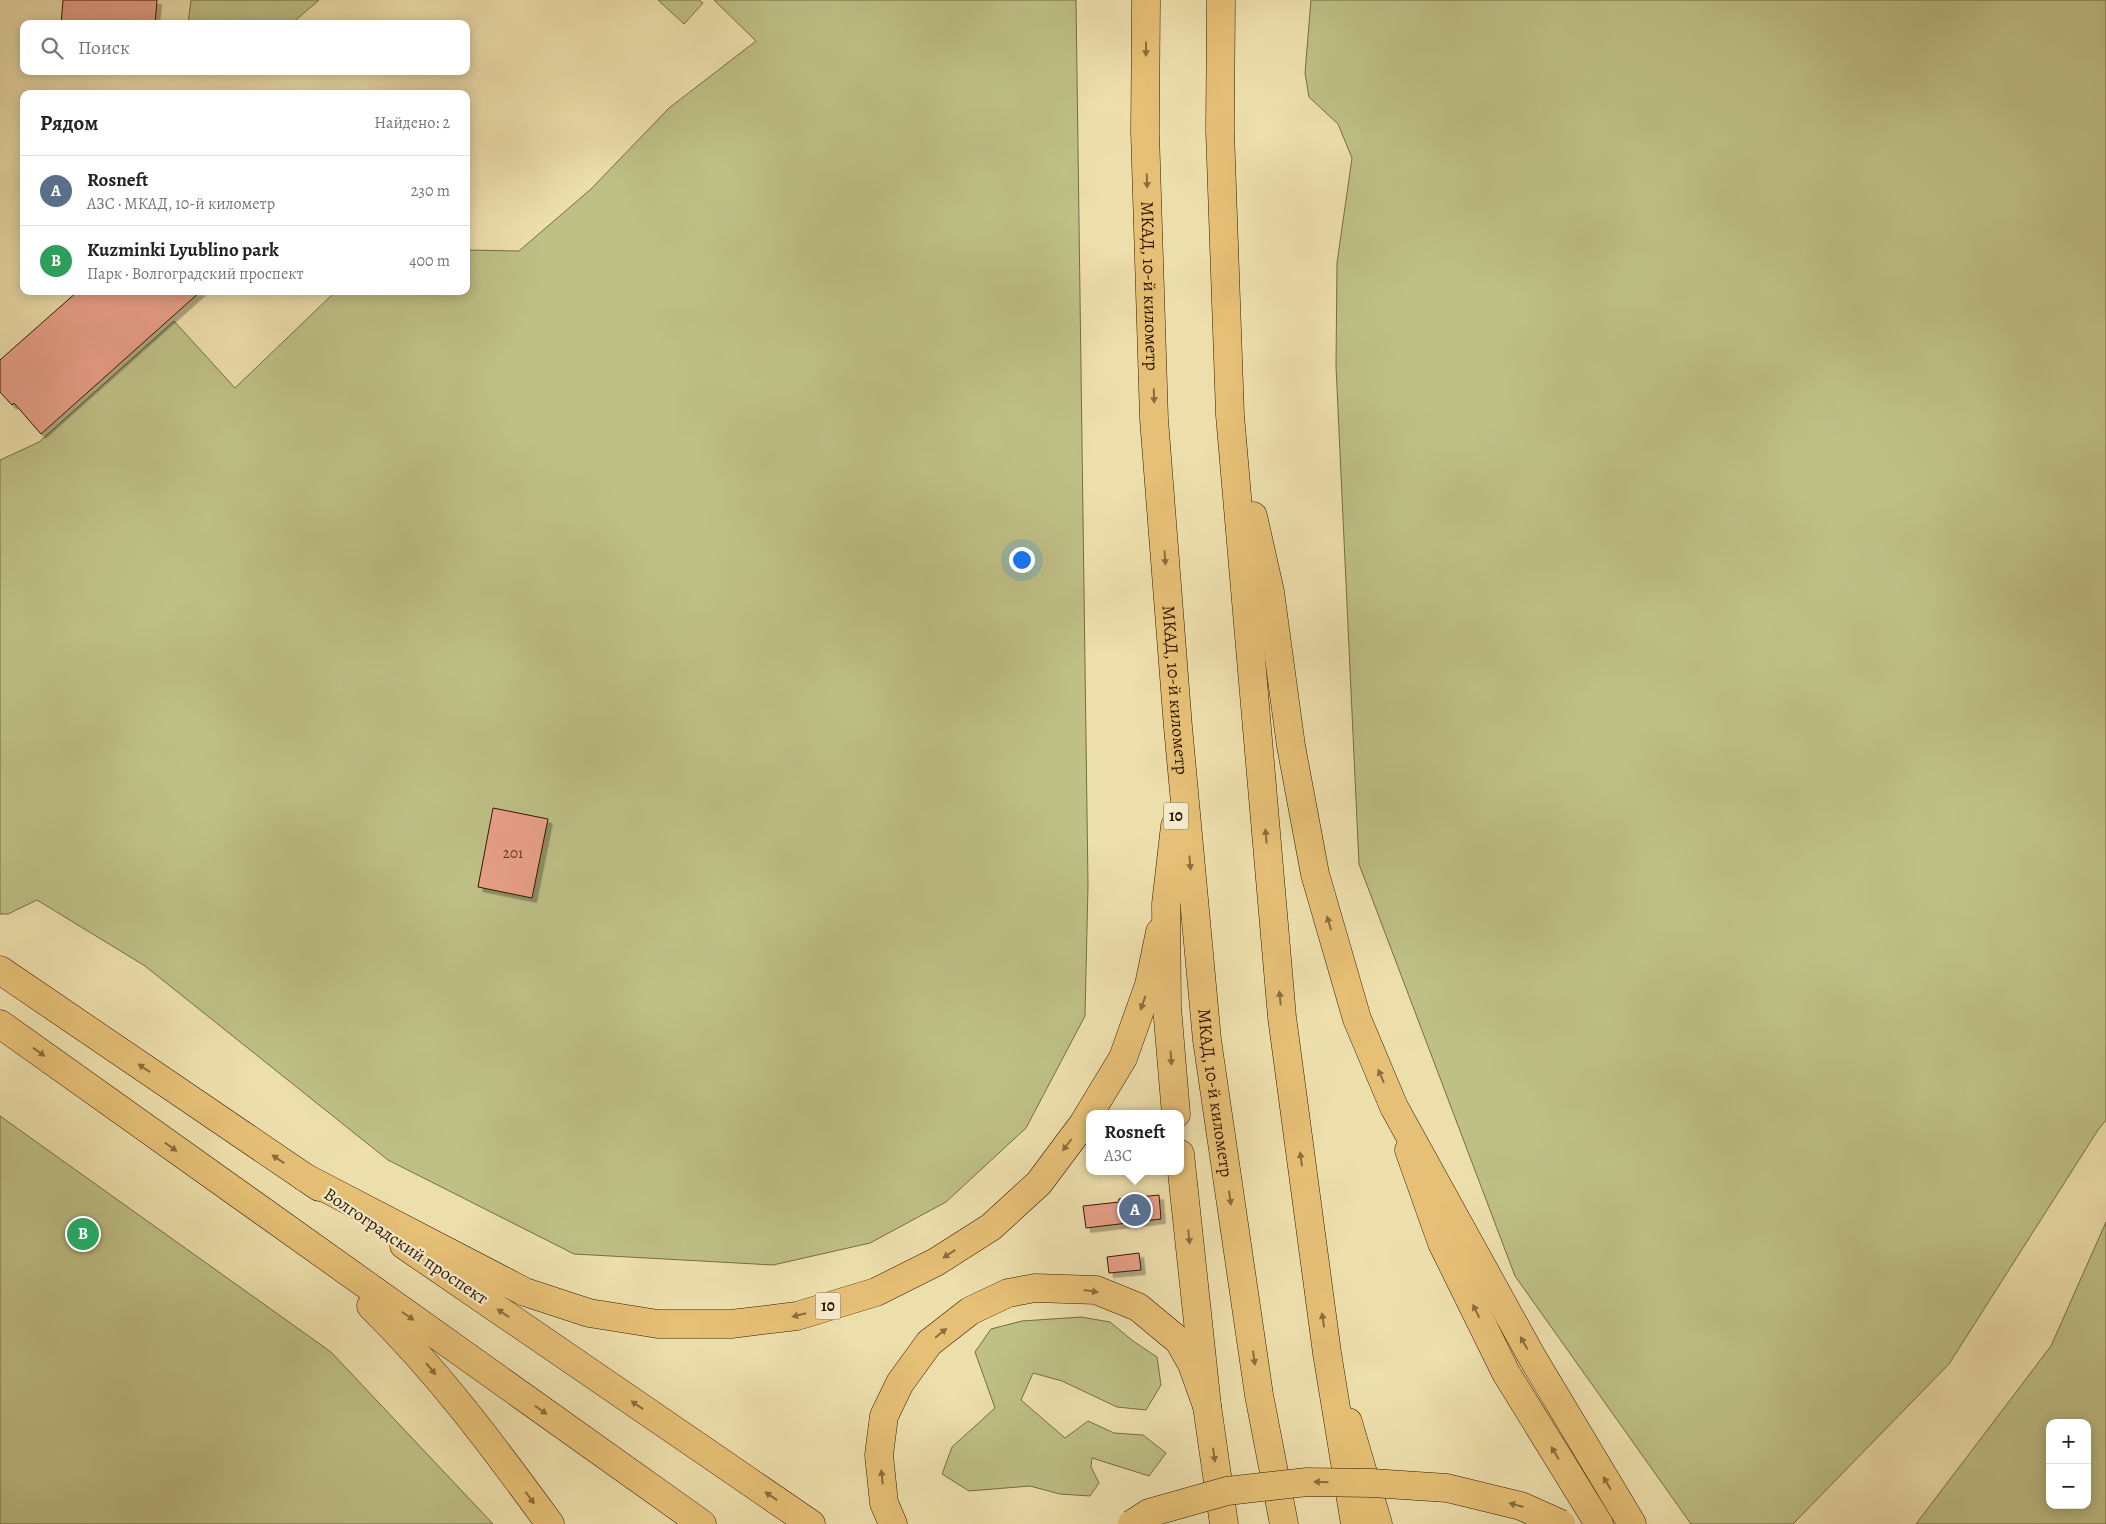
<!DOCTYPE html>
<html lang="ru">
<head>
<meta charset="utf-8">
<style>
  body { margin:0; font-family:Alegreya,serif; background:#f2f2f2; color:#222 }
  .controls { position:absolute; right:15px; bottom:15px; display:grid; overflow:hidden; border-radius:10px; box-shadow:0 2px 12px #0003 }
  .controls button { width:45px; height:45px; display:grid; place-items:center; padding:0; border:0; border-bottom:1px solid #e0e0e0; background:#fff; color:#222; font:25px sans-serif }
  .you { position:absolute; left:1021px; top:559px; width:18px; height:18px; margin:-12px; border:4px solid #fff; border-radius:50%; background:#1a73e8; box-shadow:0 0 0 8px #1a73e833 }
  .badge { display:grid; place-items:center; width:32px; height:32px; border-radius:50%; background:#b45309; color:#fff; font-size:16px; font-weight:700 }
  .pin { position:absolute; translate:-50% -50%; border:2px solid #fff; box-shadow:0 1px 5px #0006 }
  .popup { position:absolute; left:1086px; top:1110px; width:98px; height:65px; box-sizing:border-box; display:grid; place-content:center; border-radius:10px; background:#fff; filter:drop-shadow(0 1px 4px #0005); font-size:16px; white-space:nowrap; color:#767676 }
  .popup b { font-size:19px; color:#222 }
  .popup::after { content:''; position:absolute; left:50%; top:100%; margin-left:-10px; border:10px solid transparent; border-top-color:#fff }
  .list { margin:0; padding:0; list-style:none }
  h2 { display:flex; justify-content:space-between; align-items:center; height:65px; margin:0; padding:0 20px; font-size:21px }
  h2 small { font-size:16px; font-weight:400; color:#767676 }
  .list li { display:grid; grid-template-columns:32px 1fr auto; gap:15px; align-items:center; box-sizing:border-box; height:70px; padding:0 20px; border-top:1px solid #e0e0e0 }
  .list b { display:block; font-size:19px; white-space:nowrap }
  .list p { margin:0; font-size:16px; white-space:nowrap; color:#767676 }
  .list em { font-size:16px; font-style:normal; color:#767676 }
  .icon { flex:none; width:28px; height:28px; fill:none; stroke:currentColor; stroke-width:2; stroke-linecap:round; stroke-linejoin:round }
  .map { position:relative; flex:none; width:2106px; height:1524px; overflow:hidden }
  .search { position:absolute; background:#fff; box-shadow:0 2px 12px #0003; left:20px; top:20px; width:450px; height:55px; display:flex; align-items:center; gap:12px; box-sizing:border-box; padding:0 18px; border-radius:10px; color:#767676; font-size:19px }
  .panel { position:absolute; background:#fff; box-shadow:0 2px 12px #0003; left:20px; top:90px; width:450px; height:205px; border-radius:10px }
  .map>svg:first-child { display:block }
  .green { fill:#bec086; stroke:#786c43; fill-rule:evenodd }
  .building { fill:#e8a089; stroke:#321700; filter:url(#shadow) }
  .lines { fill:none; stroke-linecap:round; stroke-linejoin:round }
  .primary-casing { stroke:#321700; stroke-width:29 }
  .highway-casing { stroke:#321700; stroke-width:29 }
  .primary { stroke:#e6c076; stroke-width:28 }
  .highway { stroke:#e6c076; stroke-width:28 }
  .highway-bridge-casing { stroke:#321700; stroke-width:29; stroke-linecap:butt }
  .highway-bridge { stroke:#e6c076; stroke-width:28 }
  .oneway { fill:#8c6c3b }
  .labels { text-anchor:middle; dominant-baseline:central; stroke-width:4.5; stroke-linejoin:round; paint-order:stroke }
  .number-label { font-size:15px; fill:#603922 }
  .shield { fill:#f3eac9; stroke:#6c563c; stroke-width:1 }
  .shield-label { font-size:16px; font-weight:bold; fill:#321700 }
  .street-label { font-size:18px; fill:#321700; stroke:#f3eac9 }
</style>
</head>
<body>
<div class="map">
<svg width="2106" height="1524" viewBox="0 0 2106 1524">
  <defs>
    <filter id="shadow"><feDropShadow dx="4.5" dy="4.5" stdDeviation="0" flood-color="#0004"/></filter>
  </defs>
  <rect width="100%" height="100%" fill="#eddfac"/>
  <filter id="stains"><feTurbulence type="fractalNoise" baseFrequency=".004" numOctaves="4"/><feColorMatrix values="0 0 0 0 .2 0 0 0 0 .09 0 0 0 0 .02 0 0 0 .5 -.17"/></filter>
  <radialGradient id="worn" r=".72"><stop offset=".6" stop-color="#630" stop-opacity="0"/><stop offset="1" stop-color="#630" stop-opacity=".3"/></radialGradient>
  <g class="green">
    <path d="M191,0H319L291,24H188Z"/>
    <path d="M658,0H699L703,3L684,24Z"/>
    <path d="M714,0H1076L1088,885L1085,1016L1026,1128L946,1202L870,1243L773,1265L574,1254L388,1160L145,966L37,900L8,914H0V460L39,442L174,321L235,388L336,291H466V250L519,251L591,189L669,108L756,41Z"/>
    <path d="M1311,0H2106V1120L2098,1130L1949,1364L1793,1524H1691L1515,1276L1359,864L1336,366L1337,263L1352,158L1338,124L1309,97L1305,73Z"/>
    <path d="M0,1116L331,1352L493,1524H0Z"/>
    <path d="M2106,1222V1524H1916L2051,1346ZM2050,1423H2087V1505H2050Z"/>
    <path d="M1081,1317L1110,1322L1133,1341L1157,1357L1161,1385L1146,1410L1117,1407L1062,1381L1033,1373L1021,1400L1065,1438L1088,1421L1114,1433L1143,1435L1166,1453L1149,1476L1092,1458L1091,1467L1099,1483L1090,1496L1060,1494L1030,1486L969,1491L942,1474L952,1447L995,1408L975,1352L991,1329L1022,1321Z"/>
  </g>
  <g class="building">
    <path d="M63,0H157L155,24H61Z"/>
    <path d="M78,291H201L41,434L14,403L12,405L0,392V360Z"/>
    <path d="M493,808L548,819L532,898L478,887Z"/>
    <path d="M1159,1195L1161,1219L1086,1228L1083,1206L1119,1202V1199Z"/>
    <path d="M1139,1253L1141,1270L1109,1273L1107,1257Z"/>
  </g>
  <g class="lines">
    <defs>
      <g id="primary">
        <path d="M0,970L319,1187"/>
        <path d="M0,1024L702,1524"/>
        <path d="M1409,1150L1442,1243L1506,1373L1599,1524"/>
        <path d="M304,1177L525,1292L589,1313L658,1324H731L797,1316L876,1292L936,1262L991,1227L1039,1183L1083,1124L1123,1058L1149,985L1160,932"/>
        <path d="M404,1245L811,1524"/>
        <path d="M371,1306C440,1374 493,1446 550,1524"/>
        <path d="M1348,1422L1378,1524"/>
      </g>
      <g id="highway">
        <path id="s1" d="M1146,0L1145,132L1154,419L1178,727L1207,1040L1259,1395L1284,1524"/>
        <path d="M1221,0L1220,131L1230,415L1258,740L1282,1017L1327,1353L1355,1524"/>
        <path d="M1253,516L1270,592L1291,746L1315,874L1357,1019L1394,1107L1532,1357L1632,1524"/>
        <path d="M1175,826L1166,904L1167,1007L1176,1114"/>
        <path d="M1180,1154L1207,1406L1224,1524"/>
        <path d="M893,1524L884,1503L879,1455L884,1416L900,1383L929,1343L970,1311L1008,1293L1035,1288L1096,1290L1138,1307L1179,1341L1192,1364L1207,1406"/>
      </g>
    </defs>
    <use href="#primary" class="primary-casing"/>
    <use href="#highway" class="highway-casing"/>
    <use href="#primary" class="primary"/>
    <use href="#highway" class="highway"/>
    <defs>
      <path id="highway-bridge" d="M1132,1524L1149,1513L1227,1491L1307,1482L1372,1483L1447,1488L1521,1506L1561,1524"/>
    </defs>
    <use href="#highway-bridge" class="highway-bridge-casing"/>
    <use href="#highway-bridge" class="highway-bridge"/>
  </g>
  <defs><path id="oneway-solid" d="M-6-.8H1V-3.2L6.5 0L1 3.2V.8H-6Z" transform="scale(1.25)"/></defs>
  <g class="oneway">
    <use href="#oneway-solid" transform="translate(1146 49) rotate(90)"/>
    <use href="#oneway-solid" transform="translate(1147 181) rotate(88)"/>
    <use href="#oneway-solid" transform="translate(1154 396) rotate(88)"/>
    <use href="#oneway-solid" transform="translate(1165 558) rotate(86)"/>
    <use href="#oneway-solid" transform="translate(1266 836) rotate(-95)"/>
    <use href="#oneway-solid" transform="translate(1190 863) rotate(85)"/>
    <use href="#oneway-solid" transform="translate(1329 923) rotate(-106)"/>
    <use href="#oneway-solid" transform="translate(1280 998) rotate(-95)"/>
    <use href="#oneway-solid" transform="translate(1143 1003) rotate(109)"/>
    <use href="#oneway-solid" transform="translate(39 1052) rotate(36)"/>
    <use href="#oneway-solid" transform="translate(1171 1058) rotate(86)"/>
    <use href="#oneway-solid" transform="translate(144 1068) rotate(-146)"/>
    <use href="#oneway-solid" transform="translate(1381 1076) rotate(-113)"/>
    <use href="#oneway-solid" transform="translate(1067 1145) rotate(127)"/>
    <use href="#oneway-solid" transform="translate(171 1147) rotate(36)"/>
    <use href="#oneway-solid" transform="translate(278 1159) rotate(-146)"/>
    <use href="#oneway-solid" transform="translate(1301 1159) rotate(-98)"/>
    <use href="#oneway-solid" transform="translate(1230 1198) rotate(82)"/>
    <use href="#oneway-solid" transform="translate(1189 1237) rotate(84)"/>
    <use href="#oneway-solid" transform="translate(949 1254) rotate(147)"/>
    <use href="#oneway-solid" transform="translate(1091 1291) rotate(8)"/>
    <use href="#oneway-solid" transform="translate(1476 1311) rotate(-116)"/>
    <use href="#oneway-solid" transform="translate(503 1313) rotate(-146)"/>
    <use href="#oneway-solid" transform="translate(799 1315) rotate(166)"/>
    <use href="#oneway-solid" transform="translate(408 1316) rotate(35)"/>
    <use href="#oneway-solid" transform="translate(1323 1320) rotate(-98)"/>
    <use href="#oneway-solid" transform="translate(941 1333) rotate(-39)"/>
    <use href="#oneway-solid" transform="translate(1524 1343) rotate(-119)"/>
    <use href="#oneway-solid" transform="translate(1254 1358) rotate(82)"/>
    <use href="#oneway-solid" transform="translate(431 1369) rotate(50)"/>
    <use href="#oneway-solid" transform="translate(637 1405) rotate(-146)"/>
    <use href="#oneway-solid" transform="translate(541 1410) rotate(35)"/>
    <use href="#oneway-solid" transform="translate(1555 1453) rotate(-121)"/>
    <use href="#oneway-solid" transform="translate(1214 1455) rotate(82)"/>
    <use href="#oneway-solid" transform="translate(882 1477) rotate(-96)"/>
    <use href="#oneway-solid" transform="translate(1321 1482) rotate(-179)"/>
    <use href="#oneway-solid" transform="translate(1607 1483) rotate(-121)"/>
    <use href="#oneway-solid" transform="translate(771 1496) rotate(-146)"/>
    <use href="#oneway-solid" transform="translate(530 1498) rotate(54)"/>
    <use href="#oneway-solid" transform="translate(1516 1505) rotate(-164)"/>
  </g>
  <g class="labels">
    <g class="number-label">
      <text x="513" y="853">201</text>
    </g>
    <g class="shield">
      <rect x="1163.5" y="802.5" width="25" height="27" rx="4"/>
      <rect x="815.5" y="1292.5" width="25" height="27" rx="4"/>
    </g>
    <g class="shield-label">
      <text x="1176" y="816">10</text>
      <text x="828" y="1306">10</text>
    </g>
    <g class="street-label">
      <text stroke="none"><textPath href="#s1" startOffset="286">МКАД, 10-й километр</textPath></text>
      <text stroke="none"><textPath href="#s1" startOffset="691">МКАД, 10-й километр</textPath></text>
      <text stroke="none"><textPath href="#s1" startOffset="1096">МКАД, 10-й километр</textPath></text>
      <text transform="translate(406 1246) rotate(34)">Волгоградский проспект</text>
    </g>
  </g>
  <rect width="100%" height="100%" filter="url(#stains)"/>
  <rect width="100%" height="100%" fill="url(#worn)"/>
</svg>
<div class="controls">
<button>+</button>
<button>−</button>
</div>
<div class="you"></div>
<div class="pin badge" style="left:1135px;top:1210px;background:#5c6f8a">A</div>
<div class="popup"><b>Rosneft</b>АЗС</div>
<div class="pin badge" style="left:83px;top:1234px;background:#2e9e5b">B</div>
<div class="search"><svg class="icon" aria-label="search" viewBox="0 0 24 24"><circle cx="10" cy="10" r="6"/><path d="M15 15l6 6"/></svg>Поиск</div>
<section class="panel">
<h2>Рядом<small>Найдено: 2</small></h2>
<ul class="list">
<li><span class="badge" style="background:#5c6f8a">A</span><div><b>Rosneft</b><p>АЗС · МКАД, 10-й километр</p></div><em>230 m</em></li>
<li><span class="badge" style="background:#2e9e5b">B</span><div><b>Kuzminki Lyublino park</b><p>Парк · Волгоградский проспект</p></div><em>400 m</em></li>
</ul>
</section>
</div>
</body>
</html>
